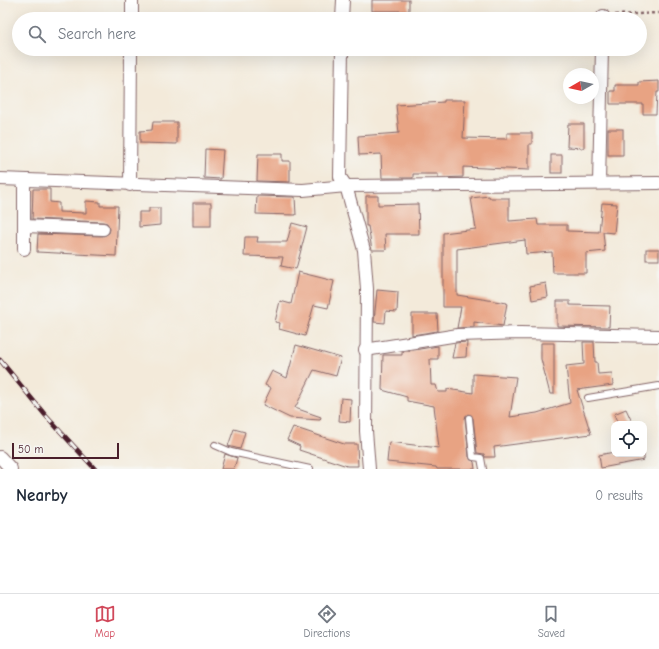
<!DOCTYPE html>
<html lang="en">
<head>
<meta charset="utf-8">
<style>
  body { margin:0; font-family:"Comic Neue",sans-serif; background:#f2f2f3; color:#1f2937 }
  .controls { position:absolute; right:12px; bottom:12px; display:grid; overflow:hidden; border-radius:8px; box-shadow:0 4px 16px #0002 }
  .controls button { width:36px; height:36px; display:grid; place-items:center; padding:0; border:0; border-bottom:1px solid #e0e1e3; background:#fff; color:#1f2937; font:20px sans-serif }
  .compass { position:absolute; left:563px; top:68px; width:36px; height:36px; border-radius:50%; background:#fff; box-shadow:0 4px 16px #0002; rotate:261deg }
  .scale { position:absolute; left:12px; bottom:10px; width:107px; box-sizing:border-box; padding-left:4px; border:2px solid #4a1f2b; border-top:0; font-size:11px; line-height:14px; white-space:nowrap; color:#4a1f2b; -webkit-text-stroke:3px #f6f6f2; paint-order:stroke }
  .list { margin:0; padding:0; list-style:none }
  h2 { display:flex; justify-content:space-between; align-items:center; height:52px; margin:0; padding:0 16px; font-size:17px }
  h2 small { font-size:13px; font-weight:400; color:#747a83 }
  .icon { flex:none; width:22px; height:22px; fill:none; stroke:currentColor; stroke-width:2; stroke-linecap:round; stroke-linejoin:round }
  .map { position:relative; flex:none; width:659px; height:469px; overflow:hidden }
  .search { position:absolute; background:#fff; box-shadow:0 4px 16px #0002; left:12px; right:12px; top:12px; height:44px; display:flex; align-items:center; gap:10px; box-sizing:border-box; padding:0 14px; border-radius:22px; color:#747a83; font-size:15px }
  .sheet { height:124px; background:#fff }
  nav { display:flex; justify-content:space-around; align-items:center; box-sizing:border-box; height:56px; border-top:1px solid #e0e1e3; background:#fff; font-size:11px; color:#747a83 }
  nav a { display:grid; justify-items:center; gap:2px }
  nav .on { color:#d1495b }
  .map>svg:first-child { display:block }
  .building { fill:#e8a383 }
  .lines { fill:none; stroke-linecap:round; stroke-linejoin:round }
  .lane-casing { stroke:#856668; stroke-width:8 }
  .street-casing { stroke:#856668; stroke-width:14 }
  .path { stroke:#856668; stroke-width:2.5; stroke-dasharray:3 3; stroke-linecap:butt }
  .lane { stroke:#fff; stroke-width:6 }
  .street { stroke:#fff; stroke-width:12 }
  .rail-casing { stroke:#4a1f2b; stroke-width:4.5 }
  .rail { stroke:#f6f6f2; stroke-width:3; stroke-dasharray:9; stroke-linecap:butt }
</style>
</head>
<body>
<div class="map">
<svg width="659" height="469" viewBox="0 0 659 469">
  <rect width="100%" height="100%" fill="#f6f6f2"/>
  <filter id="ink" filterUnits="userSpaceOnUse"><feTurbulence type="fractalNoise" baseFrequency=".025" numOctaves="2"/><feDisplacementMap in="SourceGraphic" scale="8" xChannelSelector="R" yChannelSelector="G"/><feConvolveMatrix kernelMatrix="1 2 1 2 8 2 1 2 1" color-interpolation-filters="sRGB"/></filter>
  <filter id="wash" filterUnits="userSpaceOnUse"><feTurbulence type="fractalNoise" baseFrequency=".012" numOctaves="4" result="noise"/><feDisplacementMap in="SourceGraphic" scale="16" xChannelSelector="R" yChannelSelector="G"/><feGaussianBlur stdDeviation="0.9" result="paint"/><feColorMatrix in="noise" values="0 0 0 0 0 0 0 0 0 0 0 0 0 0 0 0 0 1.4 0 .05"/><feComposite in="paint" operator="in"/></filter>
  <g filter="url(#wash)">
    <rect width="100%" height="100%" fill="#f3eada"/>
    <g id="blocks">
      <g class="building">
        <rect x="372" y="0" width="37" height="11"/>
        <path d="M659,81V92H657L656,114H643V104H610V91H615V85H639V82Z"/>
        <path d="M444,100H465L463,138L507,139V133H532V144H529V170L463,167V177L438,178V174H413V178H382L381,154L359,155L358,136L399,133L396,105L444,102Z"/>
        <path d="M153,122H177V144L140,143V131L152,130Z"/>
        <path d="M568,124H584V148L567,147Z"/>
        <rect x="608" y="129" width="15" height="26"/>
        <path d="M205,149L223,150L221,179L204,178Z"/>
        <path d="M258,154H282V161H290V182L257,181Z"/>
        <rect x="551" y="155" width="11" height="18"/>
        <path d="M33,189H50V202L59,203V212L86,213V201L100,202V206H118L116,256L37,252L38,234L103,236L109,233L110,229L107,223L103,222L32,219Z"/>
        <path d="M257,196L295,197L296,215L256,214Z"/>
        <path d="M366,196H378V205L418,204L419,234H385L386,250H372L368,226H366Z"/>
        <path d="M489,196L490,198H509V221L537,219L538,225H567V231L599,232L602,203L617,204L614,233L603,232L605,251L586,253V273H553L552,252L526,254L525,240L457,249V295L507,303L503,326L474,322V327L457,328L461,307H443V233L476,229L471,198Z"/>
        <rect x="193" y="203" width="18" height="23"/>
        <path d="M149,208H160V225L139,227V212H149Z"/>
        <path d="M292,223L307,227L296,269L281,266L283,257L244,256L245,237H258L257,242H287Z"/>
        <rect x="646" y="249" width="13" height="11"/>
        <path d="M298,272L334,281L328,308L314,305L305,336L279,329L280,323L275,322L280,301L291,304Z"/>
        <path d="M546,283L548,297L532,300L530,286Z"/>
        <path d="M377,290L398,292L397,312L386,311L385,323L374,322Z"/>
        <path d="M557,301H570V305L610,306L609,327L557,326Z"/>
        <path d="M412,314H437L438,331L412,335Z"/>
        <path d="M467,342L466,357L452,358L455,343Z"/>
        <path d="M583,342H594L595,362H597L598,374L612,373L613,385L577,390L591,434L494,447L495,457H485L484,454L477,453L473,418L468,414L465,418L469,457L474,462L475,469H437L436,467L387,462L389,442L439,448L434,406L407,401V397L382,390L383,355H402V352L438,346V359H430L431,385H436L438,392H447V389L473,393V374L516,377L510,417L537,413L570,403L566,366L584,364Z"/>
        <path d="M541,343H554V394H550L541,359Z"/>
        <path d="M296,345L341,358L336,376L314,370L295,408L321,417L320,420L290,418L263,405L271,388L265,385L272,371L287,378Z"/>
        <path d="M341,398L351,399L350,422L339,421Z"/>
        <path d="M626,409L633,424H618L614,414Z"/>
        <path d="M293,427L344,444H357L358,466H347L299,450L300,446L287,440Z"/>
        <path d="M234,429L245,432L240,449L228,446Z"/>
        <path d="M614,452V454H644V460L601,468L599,455Z"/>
        <path d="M225,454L237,458L234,469H221Z"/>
      </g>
    </g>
  </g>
  <g filter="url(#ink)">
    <use href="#blocks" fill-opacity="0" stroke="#856668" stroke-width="1"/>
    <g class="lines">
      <defs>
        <g id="lane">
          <path d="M588,398L659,386"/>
          <path d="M469,418L473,457L481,458L483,469"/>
          <path d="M215,445L231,452L310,469"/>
        </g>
        <g id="street">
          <path d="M132,19V0"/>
          <path d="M342,19L343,0"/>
          <path d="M602,19L603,16"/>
          <path d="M342,49L340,177L346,186L364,250L367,289L366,431L369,469"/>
          <path d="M0,179L303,190L346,186L659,183"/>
          <path d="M599,183L602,49"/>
          <path d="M130,185L131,49"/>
          <path d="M24,226L103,229"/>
          <path d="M24,249V180"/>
          <path d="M365,350L458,335L520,333L659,336"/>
          <path d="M0,457L11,469"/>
        </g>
      </defs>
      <use href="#lane" class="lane-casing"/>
      <use href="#street" class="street-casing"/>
      <g class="path">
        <path d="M615,15L659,13"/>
        <path d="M355,17L590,16"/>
      </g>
      <use href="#lane" class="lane"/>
      <use href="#street" class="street"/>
      <defs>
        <path id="rail" d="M0,360L46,416L95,469"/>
      </defs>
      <use href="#rail" class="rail-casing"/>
      <use href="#rail" class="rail"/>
    </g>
  </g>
</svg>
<div class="controls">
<button><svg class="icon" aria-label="locate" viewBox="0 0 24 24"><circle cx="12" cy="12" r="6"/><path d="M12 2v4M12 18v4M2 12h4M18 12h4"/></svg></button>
</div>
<svg class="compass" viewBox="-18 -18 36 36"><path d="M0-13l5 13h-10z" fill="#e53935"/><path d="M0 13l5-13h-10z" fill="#747a83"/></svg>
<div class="scale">50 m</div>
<div class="search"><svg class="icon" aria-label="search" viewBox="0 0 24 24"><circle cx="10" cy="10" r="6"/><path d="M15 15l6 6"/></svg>Search here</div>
</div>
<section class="sheet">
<h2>Nearby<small>0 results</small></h2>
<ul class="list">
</ul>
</section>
<nav>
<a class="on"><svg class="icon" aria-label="map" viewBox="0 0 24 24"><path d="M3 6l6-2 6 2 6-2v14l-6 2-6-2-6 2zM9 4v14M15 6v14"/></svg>Map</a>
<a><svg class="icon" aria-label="directions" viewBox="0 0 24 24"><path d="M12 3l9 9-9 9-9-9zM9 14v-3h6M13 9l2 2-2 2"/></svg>Directions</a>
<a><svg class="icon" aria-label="saved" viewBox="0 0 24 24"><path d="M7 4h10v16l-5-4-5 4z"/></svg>Saved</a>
</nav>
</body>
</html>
